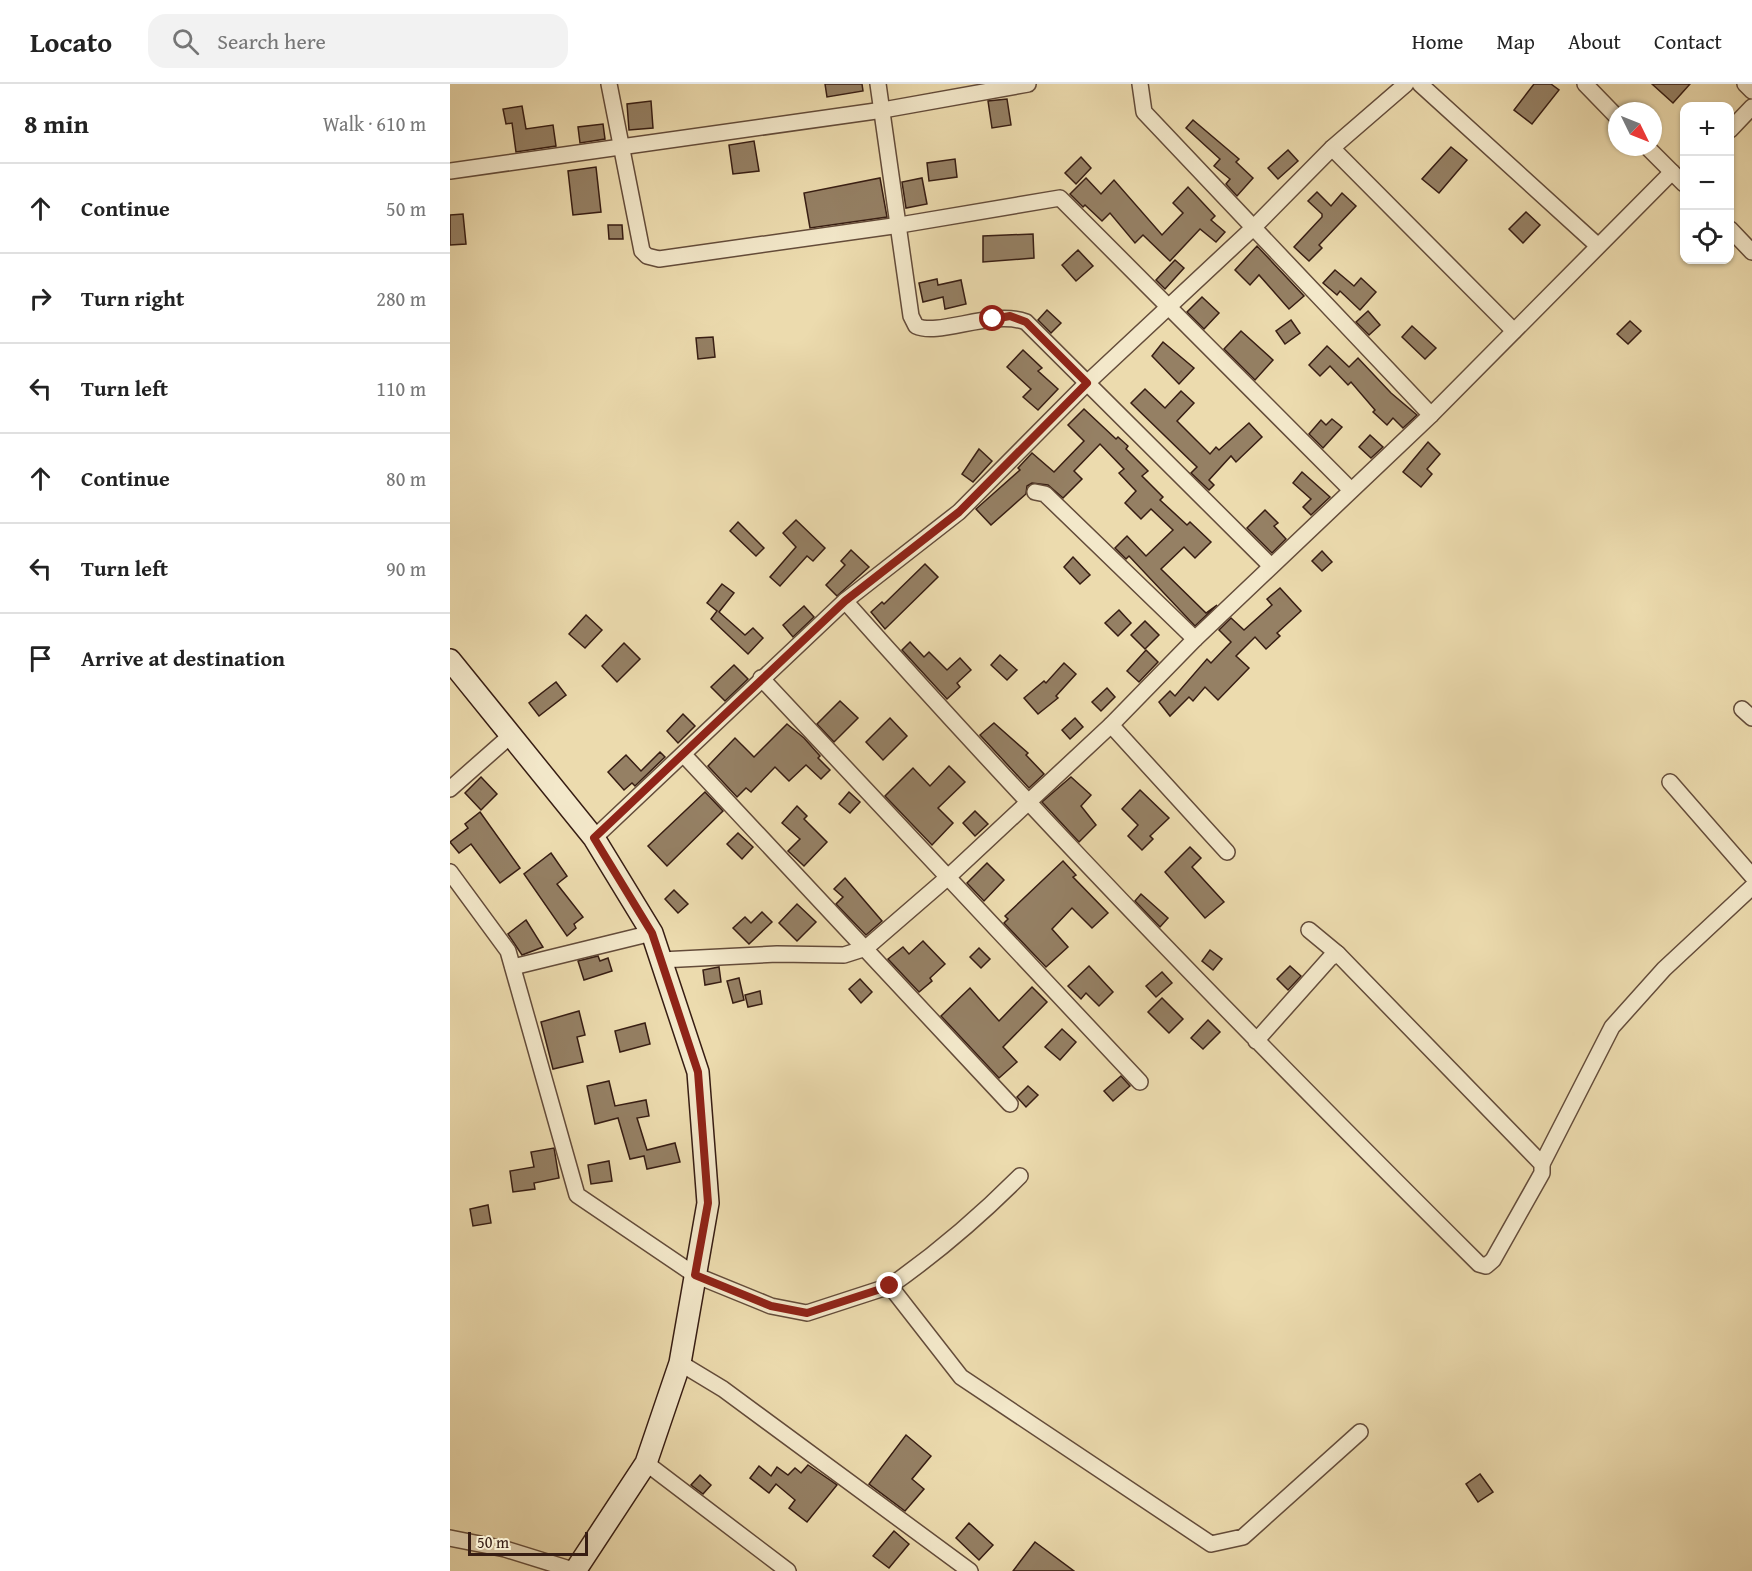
<!DOCTYPE html>
<html lang="en">
<head>
<meta charset="utf-8">
<style>
  body { margin:0; font-family:"Gentium Book Plus",serif; background:#f2f2f2; color:#222 }
  .controls { position:absolute; right:18px; top:18px; display:grid; overflow:hidden; border-radius:12px; box-shadow:0 2px 4px #0004 }
  .controls button { width:54px; height:54px; display:grid; place-items:center; padding:0; border:0; border-bottom:2px solid #e0e0e0; background:#fff; color:#222; font:30px sans-serif }
  .compass { position:absolute; left:1158px; top:18px; width:54px; height:54px; border-radius:50%; background:#fff; box-shadow:0 2px 4px #0004; rotate:133deg }
  .scale { position:absolute; left:18px; bottom:15px; width:120px; box-sizing:border-box; padding-left:6px; border:3px solid #371d13; border-top:0; font-size:16px; line-height:21px; white-space:nowrap; color:#371d13; -webkit-text-stroke:4px #f3e8ca; paint-order:stroke }
  .stop { position:absolute; width:18px; height:18px; margin:-14px; border:4px solid #8f2418; border-radius:50%; background:#fff }
  .stop.end { background:#8f2418; border-color:#fff; box-shadow:0 2px 6px #0008 }
  .list { margin:0; padding:0; list-style:none }
  h2 { display:flex; justify-content:space-between; align-items:center; height:78px; margin:0; padding:0 24px; font-size:26px }
  h2 small { font-size:20px; font-weight:400; color:#767676 }
  .list li { display:grid; grid-template-columns:39px 1fr auto; gap:18px; align-items:center; box-sizing:border-box; height:90px; padding:0 24px; border-top:2px solid #e0e0e0 }
  .list b { display:block; font-size:22px; white-space:nowrap }
  .list em { font-size:20px; font-style:normal; color:#767676 }
  .icon { flex:none; width:33px; height:33px; fill:none; stroke:currentColor; stroke-width:2; stroke-linecap:round; stroke-linejoin:round }
  .map { position:relative; flex:none; width:1302px; height:1487px; overflow:hidden }
  header { display:flex; align-items:center; gap:36px; box-sizing:border-box; height:84px; padding:0 30px; background:#fff; border-bottom:2px solid #e0e0e0 }
  header strong { font-size:28px }
  nav { display:flex; gap:33px; margin-inline-start:auto; font-size:21px }
  .search { width:420px; height:54px; background:#f2f2f2; display:flex; align-items:center; gap:15px; box-sizing:border-box; padding:0 21px; border-radius:18px; color:#767676; font-size:22px }
  main { display:flex }
  aside { flex:1; background:#fff }
  .map>svg:first-child { display:block }
  .building { fill:#958064; stroke:#371d13; stroke-width:1.5 }
  .lines { fill:none; stroke-linecap:round; stroke-linejoin:round }
  .minor-casing { stroke:#644c3a; stroke-width:18 }
  .secondary-casing { stroke:#371d13; stroke-width:24 }
  .minor { stroke:#f3e8ca; stroke-width:15 }
  .secondary { stroke:#f3e8ca; stroke-width:21 }
  .route { stroke:#8f2418; stroke-width:8 }
</style>
</head>
<body>
<header>
<strong>Locato</strong>
<div class="search"><svg class="icon" aria-label="search" viewBox="0 0 24 24"><circle cx="10" cy="10" r="6"/><path d="M15 15l6 6"/></svg>Search here</div>
<nav><a>Home</a><a>Map</a><a>About</a><a>Contact</a></nav>
</header>
<main>
<aside>
<h2>8 min<small>Walk · 610 m</small></h2>
<ul class="list">
<li><svg class="icon" aria-label="ahead" viewBox="0 0 24 24"><path d="M12 20V5M6 11l6-6 6 6"/></svg><div><b>Continue</b></div><em>50 m</em></li>
<li><svg class="icon" aria-label="right" viewBox="0 0 24 24"><path d="M7 20v-9h11M14 6l5 5-5 5"/></svg><div><b>Turn right</b></div><em>280 m</em></li>
<li><svg class="icon" aria-label="left" viewBox="0 0 24 24"><path d="M17 20v-9H6M10 6l-5 5 5 5"/></svg><div><b>Turn left</b></div><em>110 m</em></li>
<li><svg class="icon" aria-label="ahead" viewBox="0 0 24 24"><path d="M12 20V5M6 11l6-6 6 6"/></svg><div><b>Continue</b></div><em>80 m</em></li>
<li><svg class="icon" aria-label="left" viewBox="0 0 24 24"><path d="M17 20v-9H6M10 6l-5 5 5 5"/></svg><div><b>Turn left</b></div><em>90 m</em></li>
<li><svg class="icon" aria-label="arrive" viewBox="0 0 24 24"><path d="M6 21V4h12l-3 4 3 4H6"/></svg><div><b>Arrive at destination</b></div></li>
</ul>
</aside>
<div class="map">
<svg width="1302" height="1487" viewBox="0 0 1302 1487">
  <rect width="100%" height="100%" fill="#ecdbae"/>
  <filter id="stains"><feTurbulence type="fractalNoise" baseFrequency=".00333" numOctaves="4"/><feColorMatrix values="0 0 0 0 .2 0 0 0 0 .09 0 0 0 0 .02 0 0 0 .5 -.17"/></filter>
  <radialGradient id="worn" r=".72"><stop offset=".6" stop-color="#630" stop-opacity="0"/><stop offset="1" stop-color="#630" stop-opacity=".3"/></radialGradient>
  <g class="building">
    <path d="M375,0H412L413,7L377,13Z"/>
    <path d="M1084,0H1101L1109,6L1082,40L1064,26Z"/>
    <path d="M1202,0H1240L1223,19Z"/>
    <path d="M557,15L561,41L542,44L538,17Z"/>
    <path d="M201,17L203,44L179,46L177,20Z"/>
    <path d="M72,22L76,45L103,41L106,62L66,68L62,39L56,40L53,25Z"/>
    <path d="M743,36L789,75L786,78L803,94L787,112L776,100L780,95L764,82L770,75L736,44Z"/>
    <path d="M153,40L155,55L130,59L128,43Z"/>
    <path d="M304,57L309,87L283,90L279,61Z"/>
    <path d="M1001,63L1017,76L989,109L972,95Z"/>
    <path d="M838,66L848,77L828,95L818,84Z"/>
    <path d="M631,73L641,84L626,100L615,89Z"/>
    <path d="M505,75L507,93L479,97L477,79Z"/>
    <path d="M146,83L151,128L123,131L118,87Z"/>
    <path d="M430,94L437,133L360,144L354,109Z"/>
    <path d="M472,94L477,120L456,124L452,98Z"/>
    <path d="M636,94L651,110L664,96L712,151L733,129L723,119L738,103L765,132L761,136L775,148L766,158L750,145L720,177L693,151L685,159L660,129L652,137L635,121L633,123L620,110Z"/>
    <path d="M867,108L881,122L892,109L906,122L869,161L872,164L859,177L844,163L872,133V130L858,117Z"/>
    <path d="M1076,128L1090,141L1073,159L1059,145Z"/>
    <path d="M13,130L16,160L0,161V131Z"/>
    <path d="M158,141H172L173,155H159Z"/>
    <path d="M583,150L584,174L533,178V152Z"/>
    <path d="M807,162L854,212L839,225L809,191L800,201L785,186Z"/>
    <path d="M628,166L643,182L626,197L612,181Z"/>
    <path d="M725,176L734,184L715,205L706,196Z"/>
    <path d="M885,186L904,202L911,194L926,208L910,226L890,207L887,211L873,199Z"/>
    <path d="M487,195L488,201L511,196L516,220L495,225L493,213L473,218L469,199Z"/>
    <path d="M752,213L769,229L754,245L737,228Z"/>
    <path d="M597,226L611,239L601,249L588,236Z"/>
    <path d="M918,227L930,241L919,251L906,238Z"/>
    <path d="M841,236L850,249L835,260L826,247Z"/>
    <path d="M1180,237L1191,247L1178,260L1167,250Z"/>
    <path d="M962,242L986,264L975,275L952,253Z"/>
    <path d="M791,247L823,276L805,296L774,265Z"/>
    <path d="M263,253L265,273L248,275L246,254Z"/>
    <path d="M713,258L744,284L729,300L702,272Z"/>
    <path d="M877,262L899,283L908,274L941,309L967,331L953,344L943,334L937,341L923,328L925,326L901,298L898,301L880,282L870,292L859,281Z"/>
    <path d="M573,266L592,284L588,287L608,305L588,326L573,313L581,305L557,283Z"/>
    <path d="M695,305L715,324L731,307L744,319L727,337L760,370L766,363L769,366L799,339L812,353L786,378L781,372L759,396L764,401L759,406L741,389L747,383L681,319Z"/>
    <path d="M634,325L666,355L668,353L678,362L676,365L698,387L692,392L713,413L710,416L737,441L740,438L761,458L745,474L734,463L711,485L756,529L767,521L745,542L679,472L676,475L665,464L677,452L696,472L723,446L701,425L691,435L675,419L686,407L669,389L674,385L650,360L624,387L632,395L613,414L598,401L582,399L577,402L576,410L541,441L526,425L570,386L568,384L582,369L604,388L634,357L618,341Z"/>
    <path d="M882,335L892,343L873,364L859,350L871,336L876,341Z"/>
    <path d="M920,351L933,363L921,374L909,363Z"/>
    <path d="M978,358L990,370L977,385L982,390L971,403L953,388Z"/>
    <path d="M529,365L542,377L523,398L512,390Z"/>
    <path d="M852,388L880,413L861,431L853,423L861,415L843,399Z"/>
    <path d="M815,426L828,439L824,442L836,455L822,469L797,444Z"/>
    <path d="M346,436L375,464L363,477L357,472L330,502L320,493L346,463L333,449Z"/>
    <path d="M288,438L314,464L306,472L280,447Z"/>
    <path d="M401,466L419,483L387,512L376,501L395,481L391,477Z"/>
    <path d="M872,467L882,478L872,487L862,477Z"/>
    <path d="M623,473L640,491L630,500L614,483Z"/>
    <path d="M475,480L488,493L435,545L421,528L432,518L434,520Z"/>
    <path d="M272,500L284,509L269,528L295,551L303,544L313,554L298,570L261,535L267,527L257,519Z"/>
    <path d="M830,504L851,527L827,549L830,552L816,565L805,553L786,572L799,584L768,616L755,603L743,617L739,613L720,632L709,618L720,607L725,612L757,575L761,579L781,558L769,546L781,534L794,546L822,521L817,515Z"/>
    <path d="M354,522L364,533L343,553L333,541Z"/>
    <path d="M669,526L681,539L668,552L655,539Z"/>
    <path d="M136,531L152,546L135,564L119,550Z"/>
    <path d="M695,537L709,551L695,565L681,551Z"/>
    <path d="M460,558L474,573L479,568L497,586L510,574L521,586L507,599L510,603L497,615L452,566Z"/>
    <path d="M174,559L190,575L167,598L152,582Z"/>
    <path d="M696,566L708,578L689,598L677,587Z"/>
    <path d="M550,571L567,586L557,596L541,581Z"/>
    <path d="M614,579L626,590L606,612L608,614L588,630L574,614L594,597L596,599Z"/>
    <path d="M284,581L298,595L275,617L261,603Z"/>
    <path d="M106,598L116,611L89,632L79,619Z"/>
    <path d="M657,604L665,613L651,627L642,618Z"/>
    <path d="M390,617L408,634L384,658L367,640Z"/>
    <path d="M233,630L245,642L228,659L217,647Z"/>
    <path d="M440,634L457,652L433,676L416,658Z"/>
    <path d="M625,634L633,643L620,655L612,646Z"/>
    <path d="M544,639L578,669L576,671L594,690L579,704L530,651Z"/>
    <path d="M337,640L354,654L370,672L368,674L380,686L371,695L356,681L339,697L325,683L301,708L296,704L287,713L258,682L285,654L304,673Z"/>
    <path d="M210,668L215,673L185,702L182,699L174,706L158,688L176,671L191,687Z"/>
    <path d="M499,682L515,698L488,724L503,739L482,761L435,712L463,684L480,702Z"/>
    <path d="M31,693L47,710L31,726L15,709Z"/>
    <path d="M621,693L641,711L631,722L646,741L629,758L592,718Z"/>
    <path d="M690,706L719,734L700,752L703,755L692,766L678,752L688,741L672,725Z"/>
    <path d="M255,708L273,727L217,782L198,762Z"/>
    <path d="M399,708L410,718L400,729L389,720Z"/>
    <path d="M347,722L357,732L354,735L377,758L354,782L338,767L350,755L332,739Z"/>
    <path d="M525,727L538,740L525,752L513,739Z"/>
    <path d="M30,728L70,784L50,799L21,760L9,769L0,758L18,744L15,740Z"/>
    <path d="M288,749L303,763L292,775L277,760Z"/>
    <path d="M740,763L751,774L742,783L774,818L755,834L715,788Z"/>
    <path d="M101,769L117,792L107,800L133,833L124,840L126,844L117,852L74,790Z"/>
    <path d="M613,777L626,791L623,793L658,829L642,844L622,824L602,845L618,863L596,883L554,839L558,835L555,832Z"/>
    <path d="M537,779L554,796L534,817L517,799Z"/>
    <path d="M395,794L432,837L416,851L386,820L393,813L384,805Z"/>
    <path d="M224,806L238,820L228,829L215,815Z"/>
    <path d="M691,810L718,834L710,843L685,817Z"/>
    <path d="M347,820L366,838L347,857L329,839Z"/>
    <path d="M312,828L322,838L299,860L283,844L295,833L301,839Z"/>
    <path d="M76,836L93,863L72,871L58,850Z"/>
    <path d="M473,857L495,880L480,894L482,897L469,908L438,875L453,863L459,870Z"/>
    <path d="M529,864L540,875L531,884L520,873Z"/>
    <path d="M760,866L772,875L763,886L752,877Z"/>
    <path d="M148,872L150,877L158,874L162,887L134,896L128,877Z"/>
    <path d="M639,882L663,908L649,922L636,909L631,915L618,902Z"/>
    <path d="M840,882L851,892L838,906L827,895Z"/>
    <path d="M269,883L271,898L255,901L253,886Z"/>
    <path d="M712,888L722,899L706,913L696,902Z"/>
    <path d="M289,894L294,916L283,919L277,897Z"/>
    <path d="M410,895L422,908L411,919L399,905Z"/>
    <path d="M582,903L597,918L553,963L567,978L549,994L491,932L520,904L549,937Z"/>
    <path d="M310,907L312,920L298,923L295,911Z"/>
    <path d="M712,914L733,935L719,949L698,928Z"/>
    <path d="M129,927L135,951L127,953L133,978L103,985L91,938Z"/>
    <path d="M758,936L770,948L753,965L741,954Z"/>
    <path d="M195,939L200,960L170,968L165,947Z"/>
    <path d="M612,945L626,958L610,976L595,963Z"/>
    <path d="M671,992L680,1002L663,1017L654,1007Z"/>
    <path d="M159,997L165,1022L196,1016L199,1032L187,1034L197,1066L225,1059L230,1078L197,1085L194,1072L180,1075L168,1034L145,1040L137,1002Z"/>
    <path d="M578,1002L588,1011L576,1023L567,1013Z"/>
    <path d="M104,1064L109,1094L84,1099L85,1105L63,1108L60,1087L84,1083L81,1068Z"/>
    <path d="M159,1077L162,1097L141,1100L138,1081Z"/>
    <path d="M38,1121L41,1139L23,1142L20,1125Z"/>
    <path d="M456,1351L481,1372L462,1395L474,1405L455,1427L419,1400Z"/>
    <path d="M358,1381L387,1401L357,1438L339,1424L345,1416L326,1400L319,1409L300,1394L309,1382L321,1392L327,1383L338,1391L345,1384L351,1389Z"/>
    <path d="M1030,1390L1043,1408L1028,1418L1016,1400Z"/>
    <path d="M250,1391L261,1401L253,1410L241,1401Z"/>
    <path d="M519,1439L543,1461L529,1476L506,1454Z"/>
    <path d="M444,1447L459,1460L439,1484L423,1472Z"/>
    <path d="M585,1458L624,1487H563Z"/>
  </g>
  <g class="lines">
    <defs>
      <g id="minor">
        <path d="M159,0L192,167L197,172L209,175L450,141L610,114L901,406"/>
        <path d="M428,0L461,232L466,242C489,253 542,225 576,238L821,482"/>
        <path d="M690,0L694,28L981,331"/>
        <path d="M970,0L1147,161"/>
        <path d="M1135,0L1167,33"/>
        <path d="M1295,0L1302,7"/>
        <path d="M1280,46L1302,23"/>
        <path d="M1197,63L1234,100"/>
        <path d="M882,64L1064,247"/>
        <path d="M0,87L433,26L578,0"/>
        <path d="M1280,145L1302,168"/>
        <path d="M585,408L595,410L745,555"/>
        <path d="M395,517C598,746 812,964 1029,1180L1036,1182L1043,1176L1092,1089V1080L888,870L880,874L806,957"/>
        <path d="M311,594L690,998"/>
        <path d="M1292,625L1302,634"/>
        <path d="M661,641L777,768"/>
        <path d="M234,671L560,1020"/>
        <path d="M1220,698L1302,792"/>
        <path d="M0,705L60,652"/>
        <path d="M144,754L395,517L509,428L637,299L803,144L882,64L956,0"/>
        <path d="M0,788L58,867L127,1111L245,1191L321,1222L357,1229L440,1202L511,1293L761,1460L793,1453L910,1348"/>
        <path d="M859,846L888,870"/>
        <path d="M211,876L327,870L394,871L416,864L497,794L661,641L745,555L981,331L1222,88"/>
        <path d="M63,883L202,849"/>
        <path d="M1092,1080L1162,943L1214,885L1302,803"/>
        <path d="M440,1202C487,1169 529,1133 570,1092"/>
        <path d="M230,1279L273,1305L520,1487"/>
        <path d="M196,1379L338,1487"/>
        <path d="M0,1454L55,1465L126,1487"/>
      </g>
      <path id="secondary" d="M0,576L144,754L202,849L248,988L258,1119L230,1279L196,1379L125,1487"/>
    </defs>
    <use href="#minor" class="minor-casing"/>
    <use href="#secondary" class="secondary-casing"/>
    <use href="#minor" class="minor"/>
    <use href="#secondary" class="secondary"/>
  </g>
  <g class="lines">
    <path class="route" d="M440,1202L357,1229L321,1222L245,1191L258,1119L248,988L202,849L144,754L395,517L509,428L637,299L576,238L560,232L543,235"/>
  </g>
  <rect width="100%" height="100%" filter="url(#stains)"/>
  <rect width="100%" height="100%" fill="url(#worn)"/>
</svg>
<div class="controls">
<button>+</button>
<button>−</button>
<button><svg class="icon" aria-label="locate" viewBox="0 0 24 24"><circle cx="12" cy="12" r="6"/><path d="M12 2v4M12 18v4M2 12h4M18 12h4"/></svg></button>
</div>
<svg class="compass" viewBox="-18 -18 36 36"><path d="M0-13l5 13h-10z" fill="#e53935"/><path d="M0 13l5-13h-10z" fill="#767676"/></svg>
<div class="scale">50 m</div>
<div class="stop" style="left:543px;top:235px"></div>
<div class="stop end" style="left:440px;top:1202px"></div>
</div>
</main>
</body>
</html>
